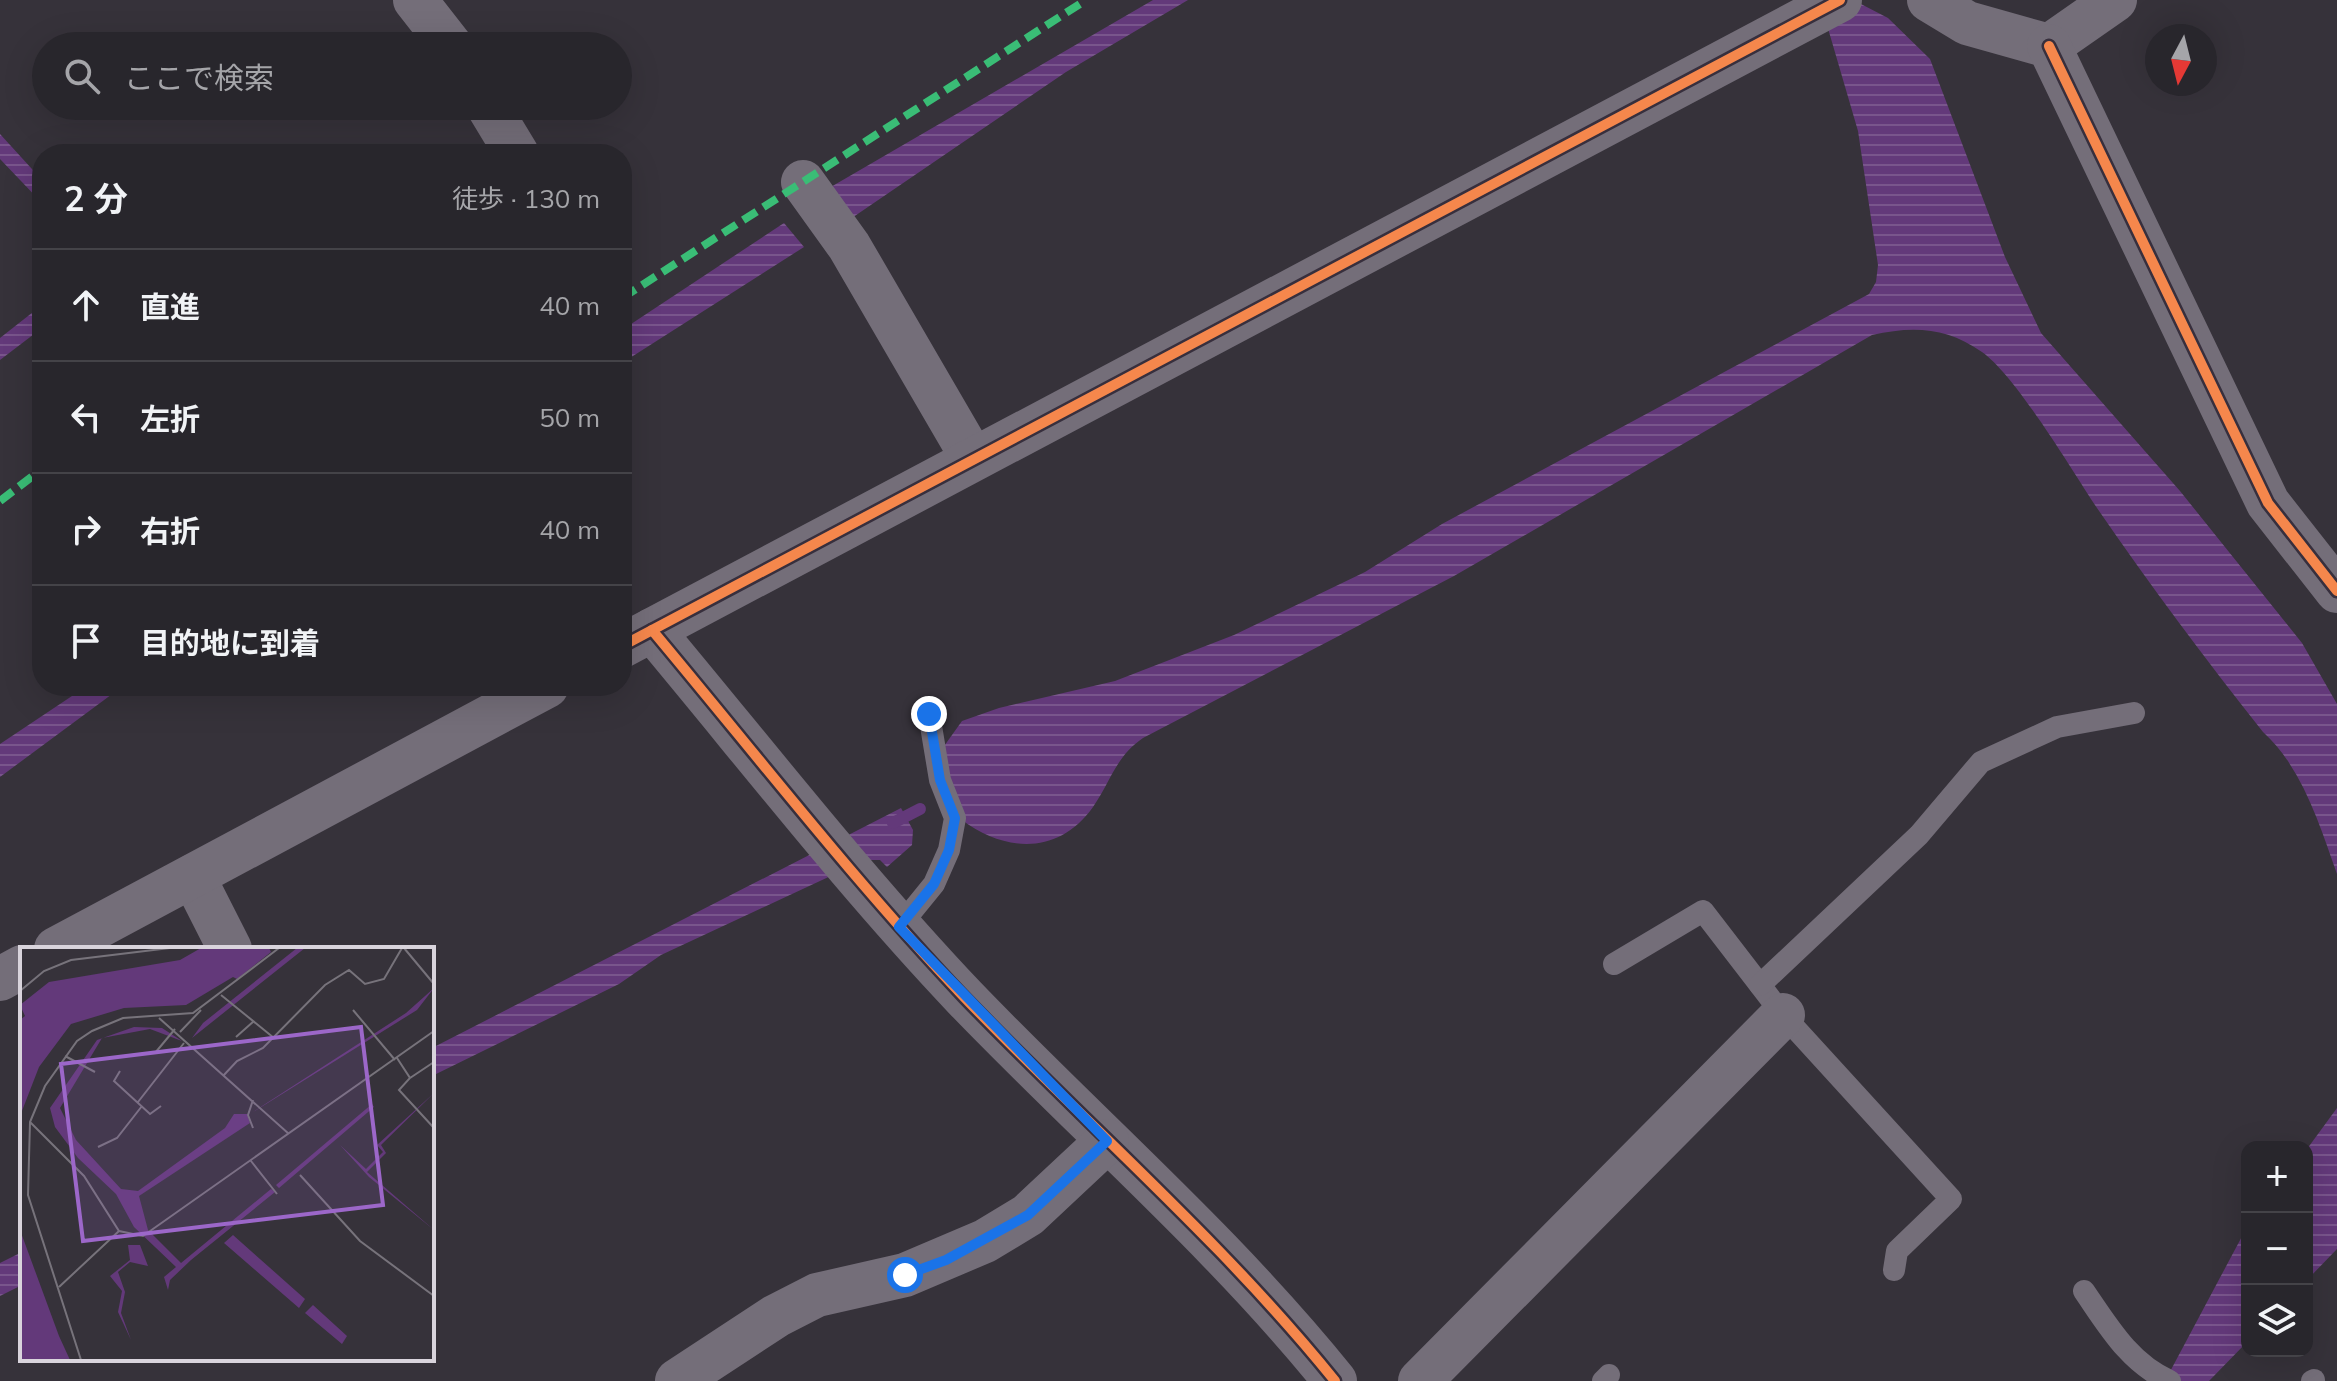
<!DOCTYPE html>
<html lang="ja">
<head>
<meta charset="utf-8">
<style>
  body { margin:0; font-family:Mulish,"Noto Sans JP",sans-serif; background:#343238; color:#f1f3f6 }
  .controls { position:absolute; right:24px; bottom:24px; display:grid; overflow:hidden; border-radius:16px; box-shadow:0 8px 32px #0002 }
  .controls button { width:72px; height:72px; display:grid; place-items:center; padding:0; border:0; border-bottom:2px solid #444348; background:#28262c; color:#f1f3f6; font:40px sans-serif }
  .compass { position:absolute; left:2145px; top:24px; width:72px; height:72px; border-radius:50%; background:#28262c; box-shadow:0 8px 32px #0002; rotate:187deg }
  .stop { position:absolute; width:24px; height:24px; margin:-18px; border:6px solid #1a73e8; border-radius:50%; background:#fff }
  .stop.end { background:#1a73e8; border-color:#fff; box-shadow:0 2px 8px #0008 }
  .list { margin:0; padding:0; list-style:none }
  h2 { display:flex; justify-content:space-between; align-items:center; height:104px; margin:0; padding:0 32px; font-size:34px }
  h2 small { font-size:26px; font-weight:400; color:#a5a5a9 }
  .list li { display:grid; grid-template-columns:52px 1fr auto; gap:24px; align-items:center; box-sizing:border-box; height:112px; padding:0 32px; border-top:2px solid #444348 }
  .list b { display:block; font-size:30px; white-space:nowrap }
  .list em { font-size:26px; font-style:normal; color:#a5a5a9 }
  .icon { flex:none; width:44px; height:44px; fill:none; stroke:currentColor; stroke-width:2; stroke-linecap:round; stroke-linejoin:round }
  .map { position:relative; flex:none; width:2337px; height:1381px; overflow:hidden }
  .search { position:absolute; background:#28262c; box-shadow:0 8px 32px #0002; left:32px; top:32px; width:600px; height:88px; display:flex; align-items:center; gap:20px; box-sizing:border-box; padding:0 28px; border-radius:44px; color:#a5a5a9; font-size:30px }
  .panel { position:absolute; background:#28262c; box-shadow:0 8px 32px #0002; left:32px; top:144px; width:600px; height:552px; border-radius:32px }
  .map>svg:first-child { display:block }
  .water { fill:url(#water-rules) }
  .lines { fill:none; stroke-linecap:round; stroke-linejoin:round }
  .stream { stroke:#63397a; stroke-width:12 }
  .service { stroke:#746e79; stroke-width:22 }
  .minor { stroke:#746e79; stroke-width:44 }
  .quiet { stroke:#3abd76; stroke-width:8; stroke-dasharray:16 8; stroke-linecap:butt }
  .cycleway-casing { stroke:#372f3d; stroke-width:15 }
  .cycleway { stroke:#f5874c; stroke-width:10 }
  .route { stroke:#1a73e8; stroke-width:10 }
  .inset-road { fill:none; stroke:#77737b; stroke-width:2 }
  .view { fill:#9c67c9; fill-opacity:0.15; stroke:#9c67c9; stroke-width:4 }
  .inset-edge { fill:none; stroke:#d9d4dc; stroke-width:4 }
</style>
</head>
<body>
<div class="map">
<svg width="2337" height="1381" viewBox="0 0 2337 1381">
  <defs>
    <pattern id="water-rules" width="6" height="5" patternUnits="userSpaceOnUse" patternTransform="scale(2)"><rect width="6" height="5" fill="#63397a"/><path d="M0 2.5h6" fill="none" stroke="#79558c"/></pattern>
  </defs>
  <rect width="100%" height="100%" fill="#36323a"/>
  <g class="water">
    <path d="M1153,0H1188L1066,72L843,224L817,195Z"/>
    <path d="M1859,3L1888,18L1930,59L2005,257L2041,333L2180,491L2302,643L2337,704V874C2320,826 2302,767 2263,732C2205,659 2150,585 2097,508C2071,469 2016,376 1982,352C1946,327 1913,326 1872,335L1454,576L1143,738C1116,756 1111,781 1093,807C1058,856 1005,852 962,820L942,749L962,721L999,708L1115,681L1234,635L1365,572L1442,524L1869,294L1876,282L1878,265L1858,131L1827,25Z"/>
    <path d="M0,134L42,180V203L0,159Z"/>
    <path d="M784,223L804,247L622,363V330Z"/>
    <path d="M42,305V328L0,360V338Z"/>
    <path d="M87,686H123L0,777V744Z"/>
    <path d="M901,808L913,830L912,845L887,867L880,860H865L661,955L619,984L432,1076V1048Z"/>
    <path d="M2337,1108V1249L2307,1280V1149Z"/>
    <path d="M2247,1227V1342L2209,1381H2165Z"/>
    <path d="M22,1252V1285L0,1296V1263Z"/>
  </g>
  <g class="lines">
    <path class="stream" d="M893,823L920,809"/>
    <g class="service">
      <path d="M899,927L934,884L949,850L955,818L940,780L929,714"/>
      <path d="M1614,964L1703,911L1783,1015L1951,1199L1897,1251L1894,1270"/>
      <path d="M1760,985L1919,835L1981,762L2057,727L2134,713"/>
      <path d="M2084,1291C2108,1326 2130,1364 2170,1381"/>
      <path d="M1603,1381L1609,1375"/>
      <path d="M2312,1381L2314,1380"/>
    </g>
    <g class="minor">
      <path d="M415,0L451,46"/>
      <path d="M1929,0L1967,23L2049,46L2115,0"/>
      <path d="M2049,46L2268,503L2337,591"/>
      <path d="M488,106L517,154"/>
      <path d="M803,182L849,246L973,459"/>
      <path d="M652,630C755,753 854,881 965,998C1088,1126 1224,1243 1335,1381"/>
      <path d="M622,646L1840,0"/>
      <path d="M193,876L230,949"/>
      <path d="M56,949L547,686"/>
      <path d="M0,979L22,967"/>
      <path d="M677,1381L776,1316L817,1295L905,1275L985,1241L1028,1215L1107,1141"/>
      <path d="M1420,1381L1783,1015"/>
    </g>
    <g class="quiet">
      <path d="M622,298L1086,0"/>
      <path d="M0,501L42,469"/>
    </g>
    <defs>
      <g id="cycleway">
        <path d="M2049,46L2268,503L2337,591"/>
        <path d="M652,630C755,753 854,881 965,998C1088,1126 1224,1243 1335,1381"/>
        <path d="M622,646L1840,0"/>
      </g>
    </defs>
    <use href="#cycleway" class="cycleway-casing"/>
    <use href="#cycleway" class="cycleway"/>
  </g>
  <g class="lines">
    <path class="route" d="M905,1275L946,1260L1028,1215L1107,1141L899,927L934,884L949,850L955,818L940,780L929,714"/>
  </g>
  <g transform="translate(20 947)">
    <rect width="414" height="414" fill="#36323a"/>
    <path d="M181,1H249L251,5L217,32L213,30L166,58L104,61L51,77L19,120L0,169V73L5,69L0,58L29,35L160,13ZM277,1H285L172,91L183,76ZM414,41L397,63L233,165L386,66ZM114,80L142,81L162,94L130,82L82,91L40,161L56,193L101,242L118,244L205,181L214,167H227L230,176L119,249L128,283L161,316L251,242L255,245L171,313L150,333L148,343L144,330L156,320L114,280L96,247L58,211L35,180L30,161L77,93ZM414,146L361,198L366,206L347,225L414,283L349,230L320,198L346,222L363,205L357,198ZM352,157L354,160L259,241L256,238ZM0,283L39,389L50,413H0ZM213,288L285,352L279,361L204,296ZM108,298H120L128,319L110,315L98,325L105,345L101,366L111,393L98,365L102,344L90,329L110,313ZM293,358L327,389L322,397L285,366Z" fill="#63397a"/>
    <path class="inset-road" d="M384,1L414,37M0,44L24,24L51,13L150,1M201,48L254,91M333,63L375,113M139,71L269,187M160,85L181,63M216,90L234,74M135,106L155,82M45,109L75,125M377,111L390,131L379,143L414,181M100,124L94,134L130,167L141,159M203,129L217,114L243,101L305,38L329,23L345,37L364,32L382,1M390,131L414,115M118,155L164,96M10,175L64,229L99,284L123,289L414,84M233,181L228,168L233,153M78,200L97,191L122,159M231,214L257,247M280,228L340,294L414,349M39,340L99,284M61,413L8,248L10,175L25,139L57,94L72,84L103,71L173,66L259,1"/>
    <path class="view" d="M341,80L363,258L63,294L41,117Z"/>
    <rect width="414" height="414" class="inset-edge"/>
  </g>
</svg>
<div class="controls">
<button>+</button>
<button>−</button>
<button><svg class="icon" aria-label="layers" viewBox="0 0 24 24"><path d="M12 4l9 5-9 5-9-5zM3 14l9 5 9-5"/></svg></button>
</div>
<svg class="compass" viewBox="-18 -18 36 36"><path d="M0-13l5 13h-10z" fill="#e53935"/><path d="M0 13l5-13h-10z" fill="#a5a5a9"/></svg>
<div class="stop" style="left:905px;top:1275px"></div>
<div class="stop end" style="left:929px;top:714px"></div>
<div class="search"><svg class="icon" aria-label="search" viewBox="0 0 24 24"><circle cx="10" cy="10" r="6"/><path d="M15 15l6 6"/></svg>ここで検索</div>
<section class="panel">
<h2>2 分<small>徒歩 · 130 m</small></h2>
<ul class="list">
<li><svg class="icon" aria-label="ahead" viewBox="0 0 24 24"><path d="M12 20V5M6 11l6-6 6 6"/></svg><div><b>直進</b></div><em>40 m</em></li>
<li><svg class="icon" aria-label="left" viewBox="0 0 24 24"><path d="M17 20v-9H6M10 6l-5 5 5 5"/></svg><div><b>左折</b></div><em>50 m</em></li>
<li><svg class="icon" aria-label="right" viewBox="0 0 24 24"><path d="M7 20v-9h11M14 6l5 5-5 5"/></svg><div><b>右折</b></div><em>40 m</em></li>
<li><svg class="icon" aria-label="arrive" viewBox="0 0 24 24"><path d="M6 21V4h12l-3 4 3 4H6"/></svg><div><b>目的地に到着</b></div></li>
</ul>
</section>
</div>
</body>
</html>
